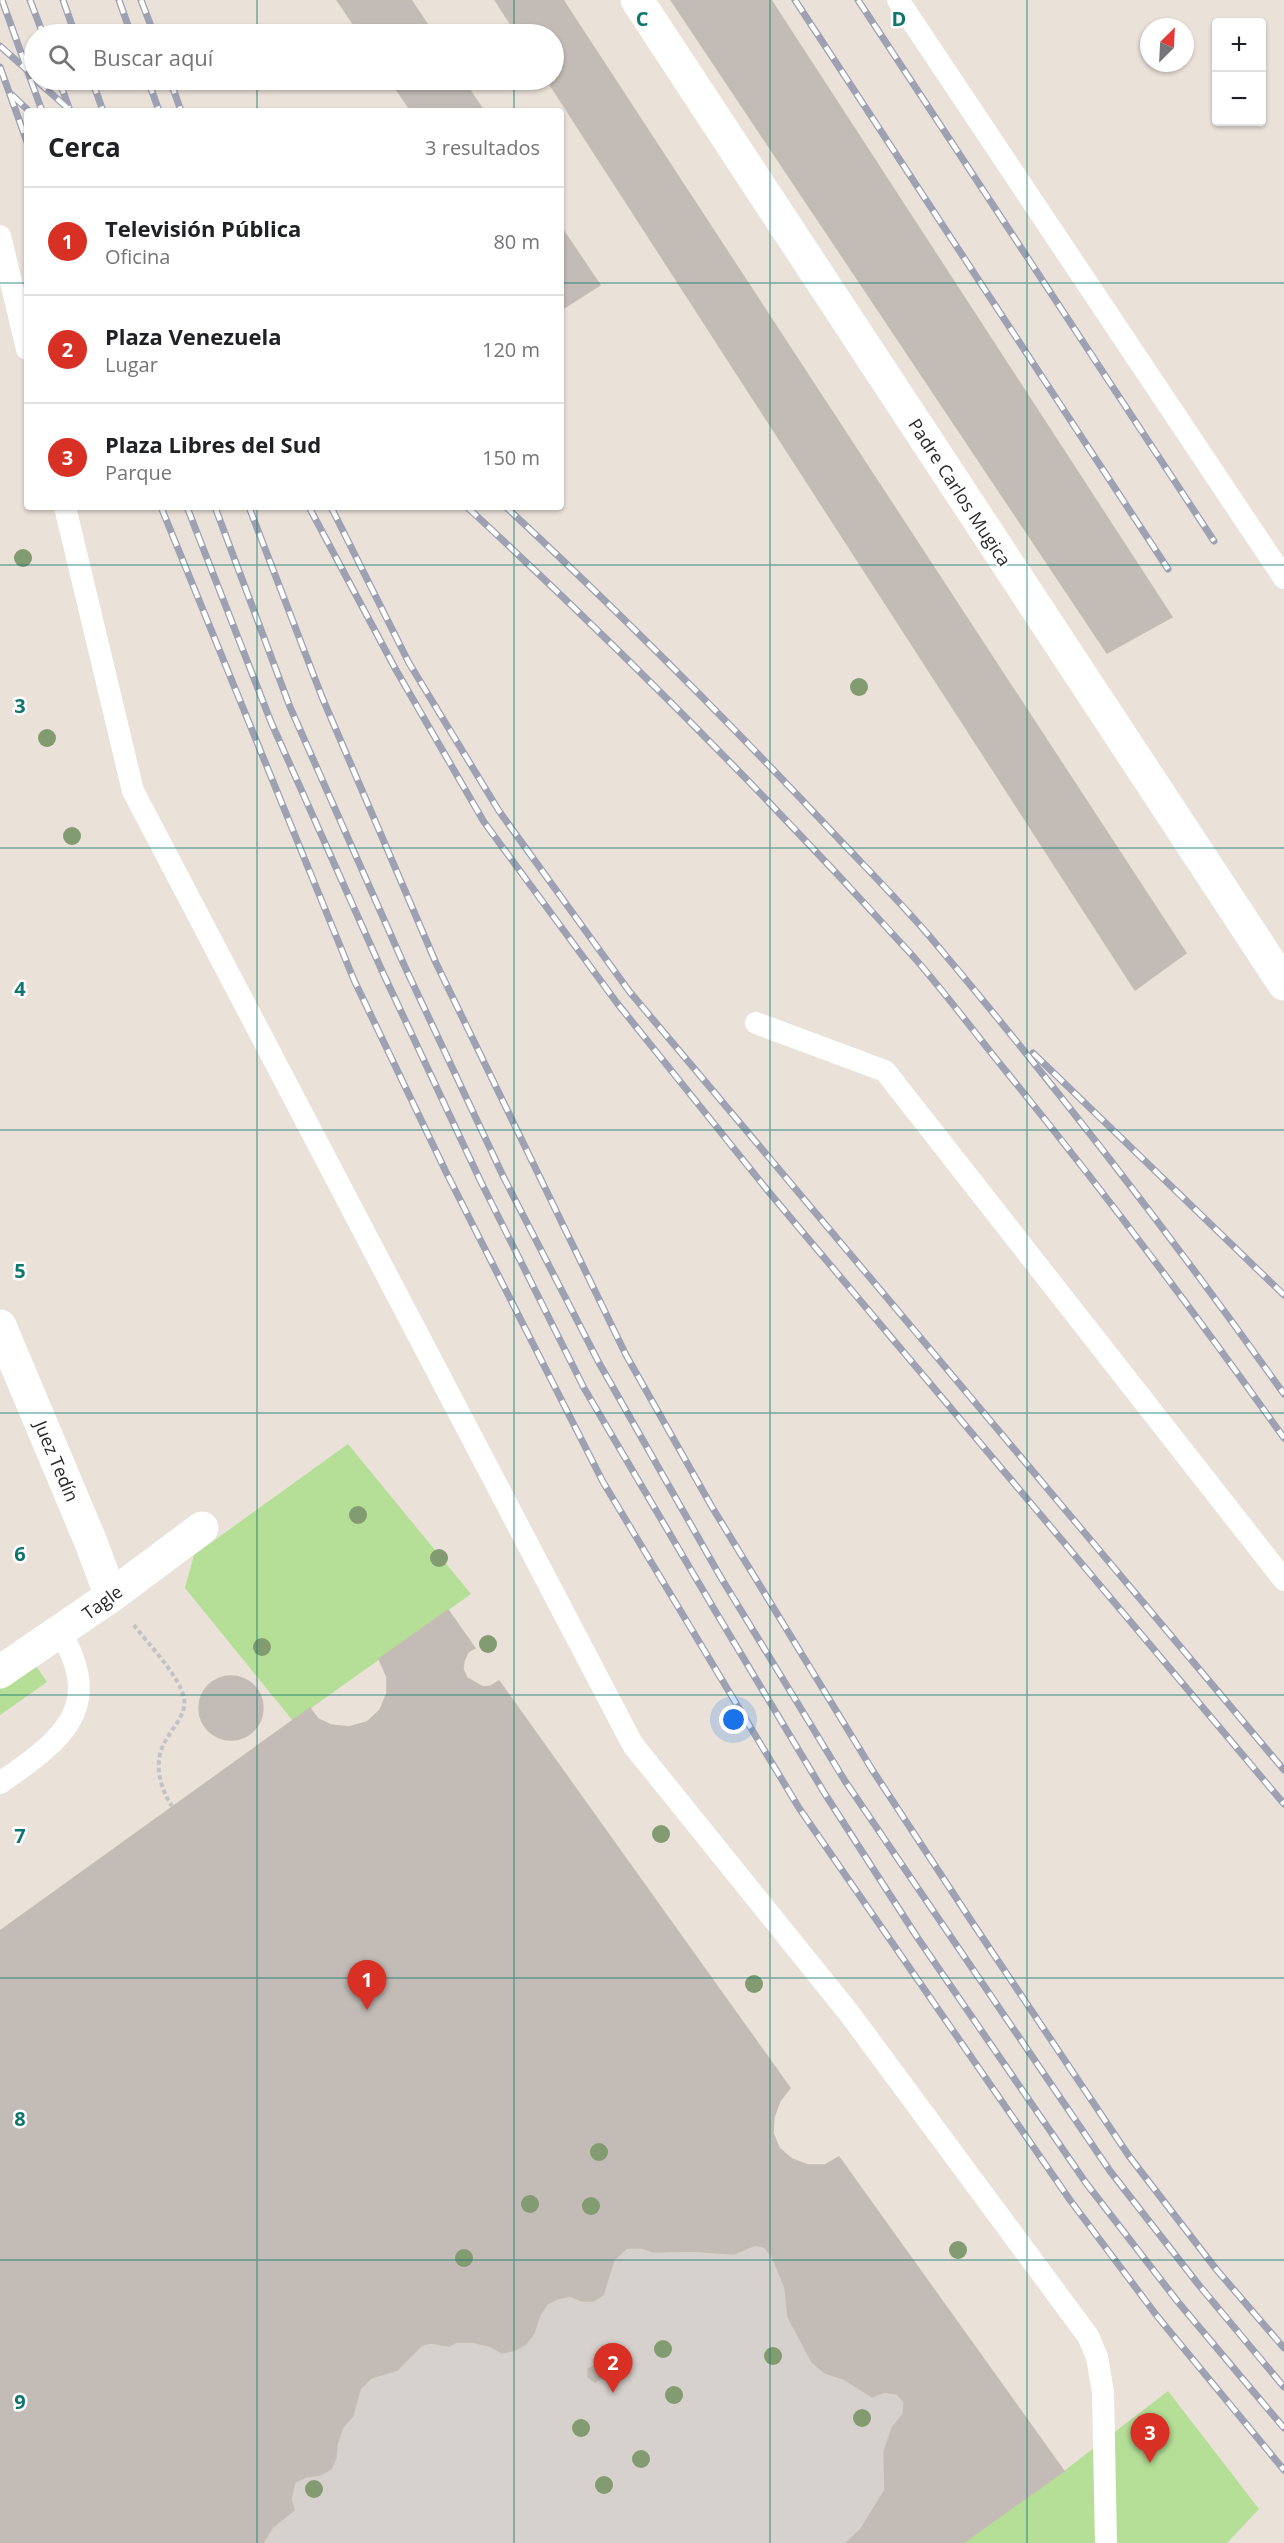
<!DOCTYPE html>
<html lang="es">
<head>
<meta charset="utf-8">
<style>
  body { margin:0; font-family:"Open Sans",sans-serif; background:#f6f6f6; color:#202124 }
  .controls { position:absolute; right:18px; top:18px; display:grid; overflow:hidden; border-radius:6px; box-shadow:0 2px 4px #0004 }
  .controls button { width:54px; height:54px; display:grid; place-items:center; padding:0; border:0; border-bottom:2px solid #e0e0e0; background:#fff; color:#202124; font:30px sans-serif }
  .compass { position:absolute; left:1140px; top:18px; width:54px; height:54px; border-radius:50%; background:#fff; box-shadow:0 2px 4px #0004; rotate:24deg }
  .you { position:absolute; left:734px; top:1720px; width:21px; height:21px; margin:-15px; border:4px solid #fff; border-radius:50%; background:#1a73e8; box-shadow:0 0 0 9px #1a73e833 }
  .badge { display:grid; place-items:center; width:39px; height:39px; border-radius:50%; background:#d93025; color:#fff; font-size:20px; font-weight:700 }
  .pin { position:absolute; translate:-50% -50px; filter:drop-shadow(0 2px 3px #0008) }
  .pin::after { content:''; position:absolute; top:32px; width:21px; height:18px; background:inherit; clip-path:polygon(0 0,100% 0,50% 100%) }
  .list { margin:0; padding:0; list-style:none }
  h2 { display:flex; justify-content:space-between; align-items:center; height:78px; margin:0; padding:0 24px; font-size:26px }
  h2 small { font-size:20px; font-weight:400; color:#757577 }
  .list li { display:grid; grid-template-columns:39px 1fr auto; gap:18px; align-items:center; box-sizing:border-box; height:108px; padding:0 24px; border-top:2px solid #e0e0e0 }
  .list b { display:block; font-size:22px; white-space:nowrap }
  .list p { margin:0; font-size:20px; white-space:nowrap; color:#757577 }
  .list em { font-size:20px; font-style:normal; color:#757577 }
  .icon { flex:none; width:33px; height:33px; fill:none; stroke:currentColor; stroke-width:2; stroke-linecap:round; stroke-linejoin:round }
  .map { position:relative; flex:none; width:1284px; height:2543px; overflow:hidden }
  .search { position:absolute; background:#fff; box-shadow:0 2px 4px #0004; left:24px; top:24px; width:540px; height:66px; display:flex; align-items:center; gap:15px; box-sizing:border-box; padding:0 21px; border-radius:33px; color:#757577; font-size:22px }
  .panel { position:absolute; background:#fff; box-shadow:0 2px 4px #0004; left:24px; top:108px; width:540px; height:402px; border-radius:6px }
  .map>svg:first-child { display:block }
  .green { fill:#b5df97 }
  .plaza { fill:#d6d1cc }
  .building { fill:#c2bbb6; stroke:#c5bdb3; stroke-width:1.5 }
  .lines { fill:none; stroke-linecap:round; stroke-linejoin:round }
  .path { stroke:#c3c3c3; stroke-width:4; stroke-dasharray:4.5 3; stroke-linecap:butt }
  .service { stroke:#fff; stroke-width:22 }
  .minor { stroke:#fff; stroke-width:33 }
  .tertiary { stroke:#fff; stroke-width:33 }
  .rail-casing { stroke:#9da1b2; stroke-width:7 }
  .rail { stroke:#fff; stroke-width:4.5; stroke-dasharray:14; stroke-linecap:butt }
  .tree { fill:#839b70 }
  .grid { fill:none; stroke:#0f766e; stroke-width:1.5; stroke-opacity:0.55 }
  .labels { text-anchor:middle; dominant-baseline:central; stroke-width:5; stroke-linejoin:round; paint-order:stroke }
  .street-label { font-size:18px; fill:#282828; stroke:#fff }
  .grid-label { font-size:20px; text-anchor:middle; font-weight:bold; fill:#0f766e; stroke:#fff; stroke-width:5; stroke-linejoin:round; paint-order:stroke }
</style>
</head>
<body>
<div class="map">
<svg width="1284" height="2543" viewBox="0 0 1284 2543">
  <rect width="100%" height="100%" fill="#eae1d9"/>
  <g class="green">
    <path d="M348,1444L471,1594L293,1721L185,1588L194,1555Z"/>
    <path d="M32,1660L47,1682L0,1715V1682Z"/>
    <path d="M1168,2391L1259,2509L1227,2543H963L1064,2471Z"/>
  </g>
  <path class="plaza" d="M755,2245L764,2247L772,2256L785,2288L788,2317L812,2362L825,2373L844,2379L872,2397L885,2392L897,2394L904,2402L903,2414L892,2428L884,2452L885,2490L861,2529L846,2543H263L272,2528L294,2510L291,2498L295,2482L306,2477L320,2475L331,2469L336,2458L337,2444L343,2427L353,2416L360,2389L371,2378L397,2370L422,2345L431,2343L449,2346L456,2342H472L490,2346L502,2353L515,2350L526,2344L534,2333L540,2315L547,2304L557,2299L570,2296L582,2301H593L603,2295L614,2260L627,2248H641L654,2252L691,2251L734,2254Z"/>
  <g class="building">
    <path d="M337,0H411L434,34H360Z"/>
    <path d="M495,0H563L1186,953L1135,990L547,80H554V34H517Z"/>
    <path d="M671,0H771L1172,617L1107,653Z"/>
    <path d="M390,80H463L484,111H411Z"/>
    <path d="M561,227L600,285L561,310Z"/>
    <path d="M448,1610L475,1648L468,1652L464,1661L463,1669L467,1678L483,1687L491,1686L499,1681L790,2088L780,2101L774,2117L773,2133L779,2148L792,2159L808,2165H825L839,2157L1064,2471L963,2543H846L861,2529L885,2490L884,2452L892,2428L903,2414L904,2402L897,2394L885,2392L872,2397L844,2379L825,2373L812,2362L788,2317L785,2288L772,2256L764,2247L755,2245L734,2254L691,2251L654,2252L641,2248H627L614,2260L603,2295L593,2301H582L570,2296L557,2299L547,2304L540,2315L534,2333L526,2344L515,2350L502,2353L490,2346L472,2342H456L449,2346L431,2343L422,2345L397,2370L371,2378L360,2389L353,2416L343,2427L337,2444L336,2458L331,2469L320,2475L306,2477L295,2482L291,2498L294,2510L272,2528L263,2543H0V1931L310,1708L318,1719L331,1725L349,1727L367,1722L380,1710L387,1693V1677L379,1659Z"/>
    <circle cx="231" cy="1708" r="32"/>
    <path d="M604,2349L610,2350L614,2355L612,2365L615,2364L622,2370L623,2376L619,2381L611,2382L605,2376L595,2382L588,2377V2369L598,2364L596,2356L599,2351Z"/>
  </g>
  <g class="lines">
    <path class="path" d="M134,1625C148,1644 179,1675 184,1698C187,1714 173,1727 166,1740C153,1760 159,1787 172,1806"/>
    <g class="service">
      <path d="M898,0L1284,578"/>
      <path d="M0,236L27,349"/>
      <path d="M65,507L133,791L633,1745L849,2013L1088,2336L1097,2357L1103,2392L1106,2543"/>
      <path d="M756,1023L885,1071L1284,1580"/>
      <path d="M0,1783C59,1742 107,1709 60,1632"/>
    </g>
    <g class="minor">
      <path d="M0,1326L90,1540L111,1596"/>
      <path d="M0,1672L111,1596L202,1528"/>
    </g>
    <path class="tertiary" d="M637,0L1284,984"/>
    <defs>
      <g id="rail">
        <path d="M2,0L42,111"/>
        <path d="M30,0L43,34"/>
        <path d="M63,0L75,34"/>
        <path d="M119,0L131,34"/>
        <path d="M141,0L154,34"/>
        <path d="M795,0L1168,569"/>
        <path d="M858,0L1214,541"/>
        <path d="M0,46L27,70"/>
        <path d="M0,67L27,142"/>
        <path d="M36,80L71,111"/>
        <path d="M59,80L69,108"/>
        <path d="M92,80L103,111"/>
        <path d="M148,80L159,111"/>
        <path d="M170,80L181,111"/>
        <path d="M12,95L29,111"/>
        <path d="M161,507L354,980L447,1174L603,1482L799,1808L1070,2200L1157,2316L1284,2470"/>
        <path d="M187,507L271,722L383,973L480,1180L584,1388L714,1609L825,1794L917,1937L1086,2183L1178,2302L1284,2428"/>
        <path d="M215,507L290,707L405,967L504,1178L598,1361L720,1576L845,1781L1110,2171L1198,2284L1284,2387"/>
        <path d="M249,507L322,697L436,963L626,1355L712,1507L873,1771L972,1922L1129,2156L1216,2269L1284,2348"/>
        <path d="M309,507L396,670L484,822L617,1003L768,1191L1284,1804"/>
        <path d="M331,507L409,663L499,811L629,991L1284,1770"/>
        <path d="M467,507C621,649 770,799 911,954C944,991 974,1032 1005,1070C1103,1190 1195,1313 1284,1438"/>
        <path d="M506,507C615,608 720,713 822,821C858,860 897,898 931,938C1055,1085 1173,1238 1284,1394"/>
        <path d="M1033,1053L1284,1295"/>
      </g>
    </defs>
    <use href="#rail" class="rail-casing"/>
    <use href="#rail" class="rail"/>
  </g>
  <g class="tree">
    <circle cx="23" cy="558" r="9"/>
    <circle cx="859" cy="687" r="9"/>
    <circle cx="47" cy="738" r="9"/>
    <circle cx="72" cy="836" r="9"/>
    <circle cx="358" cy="1515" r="9"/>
    <circle cx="439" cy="1558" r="9"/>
    <circle cx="488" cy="1644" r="9"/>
    <circle cx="262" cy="1647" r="9"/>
    <circle cx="661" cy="1834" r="9"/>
    <circle cx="754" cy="1984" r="9"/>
    <circle cx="599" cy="2152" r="9"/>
    <circle cx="530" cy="2204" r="9"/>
    <circle cx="591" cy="2206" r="9"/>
    <circle cx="958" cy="2250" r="9"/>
    <circle cx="464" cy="2258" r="9"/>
    <circle cx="663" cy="2349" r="9"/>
    <circle cx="773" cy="2356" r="9"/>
    <circle cx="674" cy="2395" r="9"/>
    <circle cx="862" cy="2418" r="9"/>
    <circle cx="581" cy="2428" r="9"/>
    <circle cx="641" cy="2459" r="9"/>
    <circle cx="604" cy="2485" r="9"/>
    <circle cx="314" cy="2489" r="9"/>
  </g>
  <path class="grid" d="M257,0V34M514,0V34M770,0V2543M1027,0V2543M257,80V111M514,80V111M0,283H27M561,283H1284M257,507V2543M514,507V2543M0,565H1284M0,848H1284M0,1130H1284M0,1413H1284M0,1695H1284M0,1978H1284M0,2260H1284"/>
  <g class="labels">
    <g class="street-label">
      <text transform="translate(960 492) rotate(57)">Padre Carlos Mugica</text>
      <text transform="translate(57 1461) rotate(67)">Juez Tedín</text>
      <text transform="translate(102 1602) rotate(-36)">Tagle</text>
    </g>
  </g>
  <g class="grid-label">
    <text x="642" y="26">C</text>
    <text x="899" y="26">D</text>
    <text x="20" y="713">3</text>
    <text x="20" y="996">4</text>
    <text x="20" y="1278">5</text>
    <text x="20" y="1561">6</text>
    <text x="20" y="1843">7</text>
    <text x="20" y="2126">8</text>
    <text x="20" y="2409">9</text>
  </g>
</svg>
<div class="controls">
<button>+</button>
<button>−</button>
</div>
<svg class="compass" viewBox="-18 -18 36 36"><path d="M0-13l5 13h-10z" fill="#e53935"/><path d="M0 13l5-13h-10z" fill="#757577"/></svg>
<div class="you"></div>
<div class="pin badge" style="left:367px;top:2010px">1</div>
<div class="pin badge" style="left:613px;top:2393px">2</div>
<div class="pin badge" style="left:1150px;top:2463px">3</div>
<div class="search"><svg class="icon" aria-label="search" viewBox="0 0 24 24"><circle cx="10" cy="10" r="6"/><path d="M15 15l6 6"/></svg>Buscar aquí</div>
<section class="panel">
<h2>Cerca<small>3 resultados</small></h2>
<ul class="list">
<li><span class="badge">1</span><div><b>Televisión Pública</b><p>Oficina</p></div><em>80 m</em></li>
<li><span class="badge">2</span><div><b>Plaza Venezuela</b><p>Lugar</p></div><em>120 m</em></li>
<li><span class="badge">3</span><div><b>Plaza Libres del Sud</b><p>Parque</p></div><em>150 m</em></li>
</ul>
</section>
</div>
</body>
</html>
